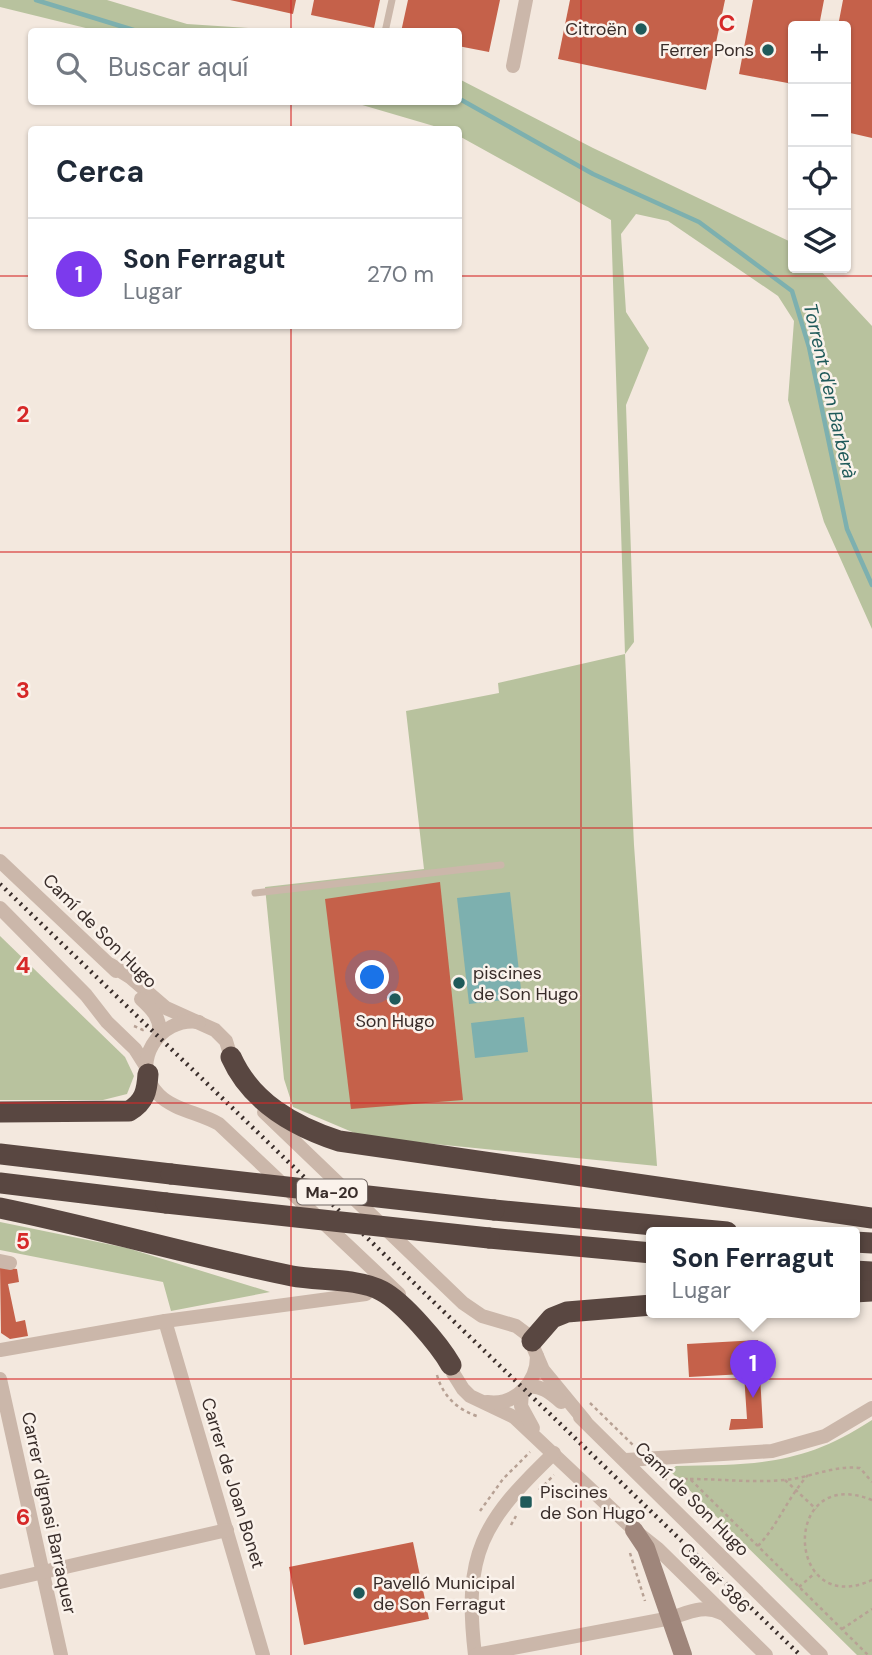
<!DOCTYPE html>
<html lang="es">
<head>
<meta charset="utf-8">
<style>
  body { margin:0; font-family:"DM Sans",sans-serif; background:#f2f2f3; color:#1f2937 }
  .controls { position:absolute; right:21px; top:21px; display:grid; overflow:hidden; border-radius:7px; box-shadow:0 2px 5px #0004 }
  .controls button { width:63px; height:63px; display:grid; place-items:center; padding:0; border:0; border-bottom:2px solid #e0e1e3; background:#fff; color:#1f2937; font:35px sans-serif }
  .you { position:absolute; left:373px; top:978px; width:24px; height:24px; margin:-18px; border:5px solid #fff; border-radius:50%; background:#1a73e8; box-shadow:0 0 0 10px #1a73e833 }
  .badge { display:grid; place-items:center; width:46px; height:46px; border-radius:50%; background:#7c3aed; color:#fff; font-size:23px; font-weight:700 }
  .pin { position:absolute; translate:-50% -58px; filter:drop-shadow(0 2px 4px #0008) }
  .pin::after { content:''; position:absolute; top:37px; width:24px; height:21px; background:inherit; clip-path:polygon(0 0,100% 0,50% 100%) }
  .popup { position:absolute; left:646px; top:1227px; width:214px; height:91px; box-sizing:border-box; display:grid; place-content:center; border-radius:7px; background:#fff; filter:drop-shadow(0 2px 5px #0005); font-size:23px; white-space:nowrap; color:#747a83 }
  .popup b { font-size:26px; color:#1f2937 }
  .popup::after { content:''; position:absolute; left:50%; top:100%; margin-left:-14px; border:14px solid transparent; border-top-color:#fff }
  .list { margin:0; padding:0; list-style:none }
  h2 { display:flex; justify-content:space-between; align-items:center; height:91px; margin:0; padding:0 28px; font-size:30px }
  h2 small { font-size:23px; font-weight:400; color:#747a83 }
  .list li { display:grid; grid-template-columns:46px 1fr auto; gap:21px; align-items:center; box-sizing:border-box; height:112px; padding:0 28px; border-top:2px solid #e0e1e3 }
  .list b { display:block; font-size:26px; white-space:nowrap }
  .list p { margin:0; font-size:23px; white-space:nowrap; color:#747a83 }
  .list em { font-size:23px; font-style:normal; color:#747a83 }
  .icon { flex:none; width:38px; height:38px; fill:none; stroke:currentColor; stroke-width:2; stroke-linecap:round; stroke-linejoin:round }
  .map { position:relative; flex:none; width:872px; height:1655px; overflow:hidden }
  .search { position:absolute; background:#fff; box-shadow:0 2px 5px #0004; left:28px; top:28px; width:434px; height:77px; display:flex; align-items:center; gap:18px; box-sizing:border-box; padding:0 24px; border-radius:7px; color:#747a83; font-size:26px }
  .panel { position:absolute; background:#fff; box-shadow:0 2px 5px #0004; left:28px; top:126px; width:434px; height:203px; border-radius:7px }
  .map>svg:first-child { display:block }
  .green { fill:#b8c29e }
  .water { fill:#7db0af }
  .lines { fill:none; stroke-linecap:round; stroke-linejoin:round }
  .stream { stroke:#7db0af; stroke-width:4.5 }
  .building { fill:#c5614a }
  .path { stroke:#b7a194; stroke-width:2.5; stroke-dasharray:3.5 3.5; stroke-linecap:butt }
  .lane { stroke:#cbb7aa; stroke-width:7 }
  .street { stroke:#cbb7aa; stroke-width:14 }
  .secondary { stroke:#9f867b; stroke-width:18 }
  .highway { stroke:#594741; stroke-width:21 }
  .rail { stroke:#392d2a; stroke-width:4.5; stroke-dasharray:2 5; stroke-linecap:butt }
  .highway-bridge { stroke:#594741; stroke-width:21 }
  .grid { fill:none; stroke:#d62828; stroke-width:2; stroke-opacity:0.55 }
  .poi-dot { fill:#1f5a5a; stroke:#faf2eb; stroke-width:2.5 }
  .labels { text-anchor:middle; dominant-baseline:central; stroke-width:5; stroke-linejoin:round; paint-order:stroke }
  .shield { fill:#faf2eb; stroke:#736864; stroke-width:2 }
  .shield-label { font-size:16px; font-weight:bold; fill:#392d2a }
  .poi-label { font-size:18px; fill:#392d2a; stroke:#faf2eb; text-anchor:start }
  .street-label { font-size:18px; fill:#392d2a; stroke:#faf2eb }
  .water-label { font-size:19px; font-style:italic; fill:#1f5a5a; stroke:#faf2eb }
  .grid-label { font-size:23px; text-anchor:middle; font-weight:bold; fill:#d62828; stroke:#faf2eb; stroke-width:5; stroke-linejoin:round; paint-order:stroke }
</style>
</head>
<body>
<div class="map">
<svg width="872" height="1655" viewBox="0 0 872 1655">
  <rect width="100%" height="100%" fill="#f3e8de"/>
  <g class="green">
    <path d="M0,0H107L187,24L293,31H98L0,7Z"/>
    <path d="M459,79L593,148L793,243V268H818L872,326V629L824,522L788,400L794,321L778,296L668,221L636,214L621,234L626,312L649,348L626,405L634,642L625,654L634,845L657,1166L364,1137L293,1107L284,1079L265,887L424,869L406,711L499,693L498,683L625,654L611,220L459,136L458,130L444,129L352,102H458Z"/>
    <path d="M0,936L125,1057L134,1076L127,1094L103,1100H0Z"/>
    <path d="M0,1222L127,1248L270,1292L171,1311L163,1282L0,1250Z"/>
    <path d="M872,1420V1655H857L670,1471L676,1466C756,1464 802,1466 872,1420Z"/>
  </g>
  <g class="water">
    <path d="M510,892L522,998L469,1004L457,898Z"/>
    <path d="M524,1017L528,1052L475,1058L471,1023Z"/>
  </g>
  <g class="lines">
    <g class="stream">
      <path d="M36,0L140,32"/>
      <path d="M458,98L593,174L699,222L792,291L809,347L847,529L872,585"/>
    </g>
  </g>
  <g class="building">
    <path d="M230,0H296L293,14Z"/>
    <path d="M314,0H380L374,28L311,15Z"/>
    <path d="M408,0H500L489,52L458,46V32H401Z"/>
    <path d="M570,0H725L706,90L558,59Z"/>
    <path d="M753,0H824L819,26H793V84L739,74Z"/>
    <path d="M843,0H872V138L846,132V26H838Z"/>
    <path d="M440,882L463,1100L351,1109L325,899Z"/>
    <path d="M0,1267L17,1269L19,1282L8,1284L16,1322L25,1320L28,1336L10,1339L1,1333Z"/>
    <path d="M758,1340L763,1428L729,1430L731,1419H747L744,1374L689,1377L687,1344Z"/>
    <path d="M413,1542L429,1619L304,1645L289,1567Z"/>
  </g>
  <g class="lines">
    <g class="path">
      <path d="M134,1026L143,1030L147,1029"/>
      <path d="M437,1375C443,1397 459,1411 480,1417"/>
      <path d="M590,1403L633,1445"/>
      <path d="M659,1472L666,1479H690L868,1655"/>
      <path d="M690,1479C722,1479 752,1483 784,1480C810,1478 833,1465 860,1468L872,1482"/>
      <path d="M785,1480L816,1509"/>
      <path d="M539,1490L554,1475"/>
      <path d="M872,1500C780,1463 785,1620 872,1580"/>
      <path d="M480,1511L503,1479L530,1452"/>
      <path d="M511,1525L516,1516"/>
      <path d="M758,1546C778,1525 788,1497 808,1475"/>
      <path d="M630,1553L645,1601"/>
      <path d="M799,1587L815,1573"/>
      <path d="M842,1629L872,1609"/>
    </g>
    <g class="lane">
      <path d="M385,32L392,0"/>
      <path d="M255,893L501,865"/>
    </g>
    <g class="street">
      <path d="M513,66L526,0"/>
      <path d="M0,861L116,971"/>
      <path d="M0,908L86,995L107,1022L135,1049L147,1068"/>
      <path d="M111,965L130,977L166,1008L215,1030L226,1041L233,1064"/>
      <path d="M141,999C152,1009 162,1019 159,1035"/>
      <path d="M199,1022C159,1016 128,1065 159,1095C174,1110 200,1113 219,1124L399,1294"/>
      <path d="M264,1112L463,1303L482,1316L516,1326L528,1335L543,1370L585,1421"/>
      <path d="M0,1261L10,1263"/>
      <path d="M165,1321L263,1655"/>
      <path d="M0,1350L165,1321L366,1294"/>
      <path d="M449,1359L453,1373L463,1389L470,1396L514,1417L634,1530L658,1549L766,1655"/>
      <path d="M0,1379L61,1655"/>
      <path d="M526,1387C540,1384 551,1393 561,1402"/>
      <path d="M522,1391L521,1406L533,1428"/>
      <path d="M487,1402C515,1406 537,1383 537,1356"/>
      <path d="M580,1417L821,1655"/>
      <path d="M626,1460L772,1451L825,1436L872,1408"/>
      <path d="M0,1582L227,1530"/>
      <path d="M475,1655C463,1553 482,1522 554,1453"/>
      <path d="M476,1655L671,1618C687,1613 705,1604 721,1613"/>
    </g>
    <path class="secondary" d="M634,1530L646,1548L683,1655"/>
    <g class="highway">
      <path d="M231,1057C251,1102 293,1126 339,1141L872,1218"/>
      <path d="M0,1112L129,1111C145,1102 147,1090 148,1074"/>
      <path d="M0,1154L171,1174"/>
      <path d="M0,1183L166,1203"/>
      <path d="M0,1208C98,1228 194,1256 292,1276C319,1281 358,1278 382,1291C403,1302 439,1344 451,1365"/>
      <path d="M494,1210L727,1232"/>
      <path d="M489,1238L652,1253"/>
      <path d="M854,1242L872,1243"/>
      <path d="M854,1271L872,1272"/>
      <path d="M854,1292L872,1291"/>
      <path d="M532,1341L552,1318L567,1312L652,1305"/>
    </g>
    <path class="rail" d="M0,884L800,1655"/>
    <g class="highway-bridge">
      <path d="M171,1174L494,1210"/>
      <path d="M166,1203L489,1238"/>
    </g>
  </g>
  <path class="grid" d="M291,0V32M581,0V1655M291,102V130M0,276H32M458,276H872M291,326V1655M0,552H872M0,828H872M0,1103H872M0,1379H872"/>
  <g class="poi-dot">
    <circle cx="641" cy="29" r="7"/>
    <circle cx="768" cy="50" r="7"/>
    <circle cx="459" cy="983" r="7"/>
    <circle cx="395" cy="999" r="7"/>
    <rect x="519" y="1495" width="14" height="14" rx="3.5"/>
    <circle cx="359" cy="1593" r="7"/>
  </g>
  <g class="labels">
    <rect class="shield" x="297" y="1179.5" width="70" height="25" rx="5"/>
    <g class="shield-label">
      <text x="332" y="1192">Ma-20</text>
    </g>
    <g class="poi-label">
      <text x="627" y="29" text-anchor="end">Citroën</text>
      <text x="754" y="50" text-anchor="end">Ferrer Pons</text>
      <text x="473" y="973">piscines<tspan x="473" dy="21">de Son Hugo</tspan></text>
      <text x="395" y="1021" text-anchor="middle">Son Hugo</text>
      <text x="540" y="1492">Piscines<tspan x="540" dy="21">de Son Hugo</tspan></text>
      <text x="373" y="1583">Pavelló Municipal<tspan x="373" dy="21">de Son Ferragut</tspan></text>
    </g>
    <g class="street-label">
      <text transform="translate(100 931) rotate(45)">Camí de Son Hugo</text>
      <text transform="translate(233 1483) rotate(73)">Carrer de Joan Bonet</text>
      <text transform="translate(692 1499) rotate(45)">Camí de Son Hugo</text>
      <text transform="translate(49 1513) rotate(78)">Carrer d'Ignasi Barraquer</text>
      <text transform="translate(715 1578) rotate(45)">Carrer 386</text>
    </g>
    <g class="water-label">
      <text transform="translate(830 391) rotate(77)">Torrent d'en Barberà</text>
    </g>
  </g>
  <g class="grid-label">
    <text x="727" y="31">C</text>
    <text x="23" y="422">2</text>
    <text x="23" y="698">3</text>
    <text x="23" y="973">4</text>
    <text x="23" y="1249">5</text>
    <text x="23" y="1525">6</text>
  </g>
</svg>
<div class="controls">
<button>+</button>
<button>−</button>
<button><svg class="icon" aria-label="locate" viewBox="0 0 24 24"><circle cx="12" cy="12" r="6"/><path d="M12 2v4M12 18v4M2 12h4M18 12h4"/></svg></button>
<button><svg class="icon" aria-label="layers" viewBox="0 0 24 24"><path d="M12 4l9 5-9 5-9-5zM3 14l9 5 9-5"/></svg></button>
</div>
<div class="you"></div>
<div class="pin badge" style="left:753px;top:1398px">1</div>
<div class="popup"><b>Son Ferragut</b>Lugar</div>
<div class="search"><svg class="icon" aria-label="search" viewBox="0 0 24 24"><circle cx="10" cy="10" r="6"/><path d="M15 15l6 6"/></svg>Buscar aquí</div>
<section class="panel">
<h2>Cerca<small></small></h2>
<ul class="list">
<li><span class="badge">1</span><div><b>Son Ferragut</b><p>Lugar</p></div><em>270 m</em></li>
</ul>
</section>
</div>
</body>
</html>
